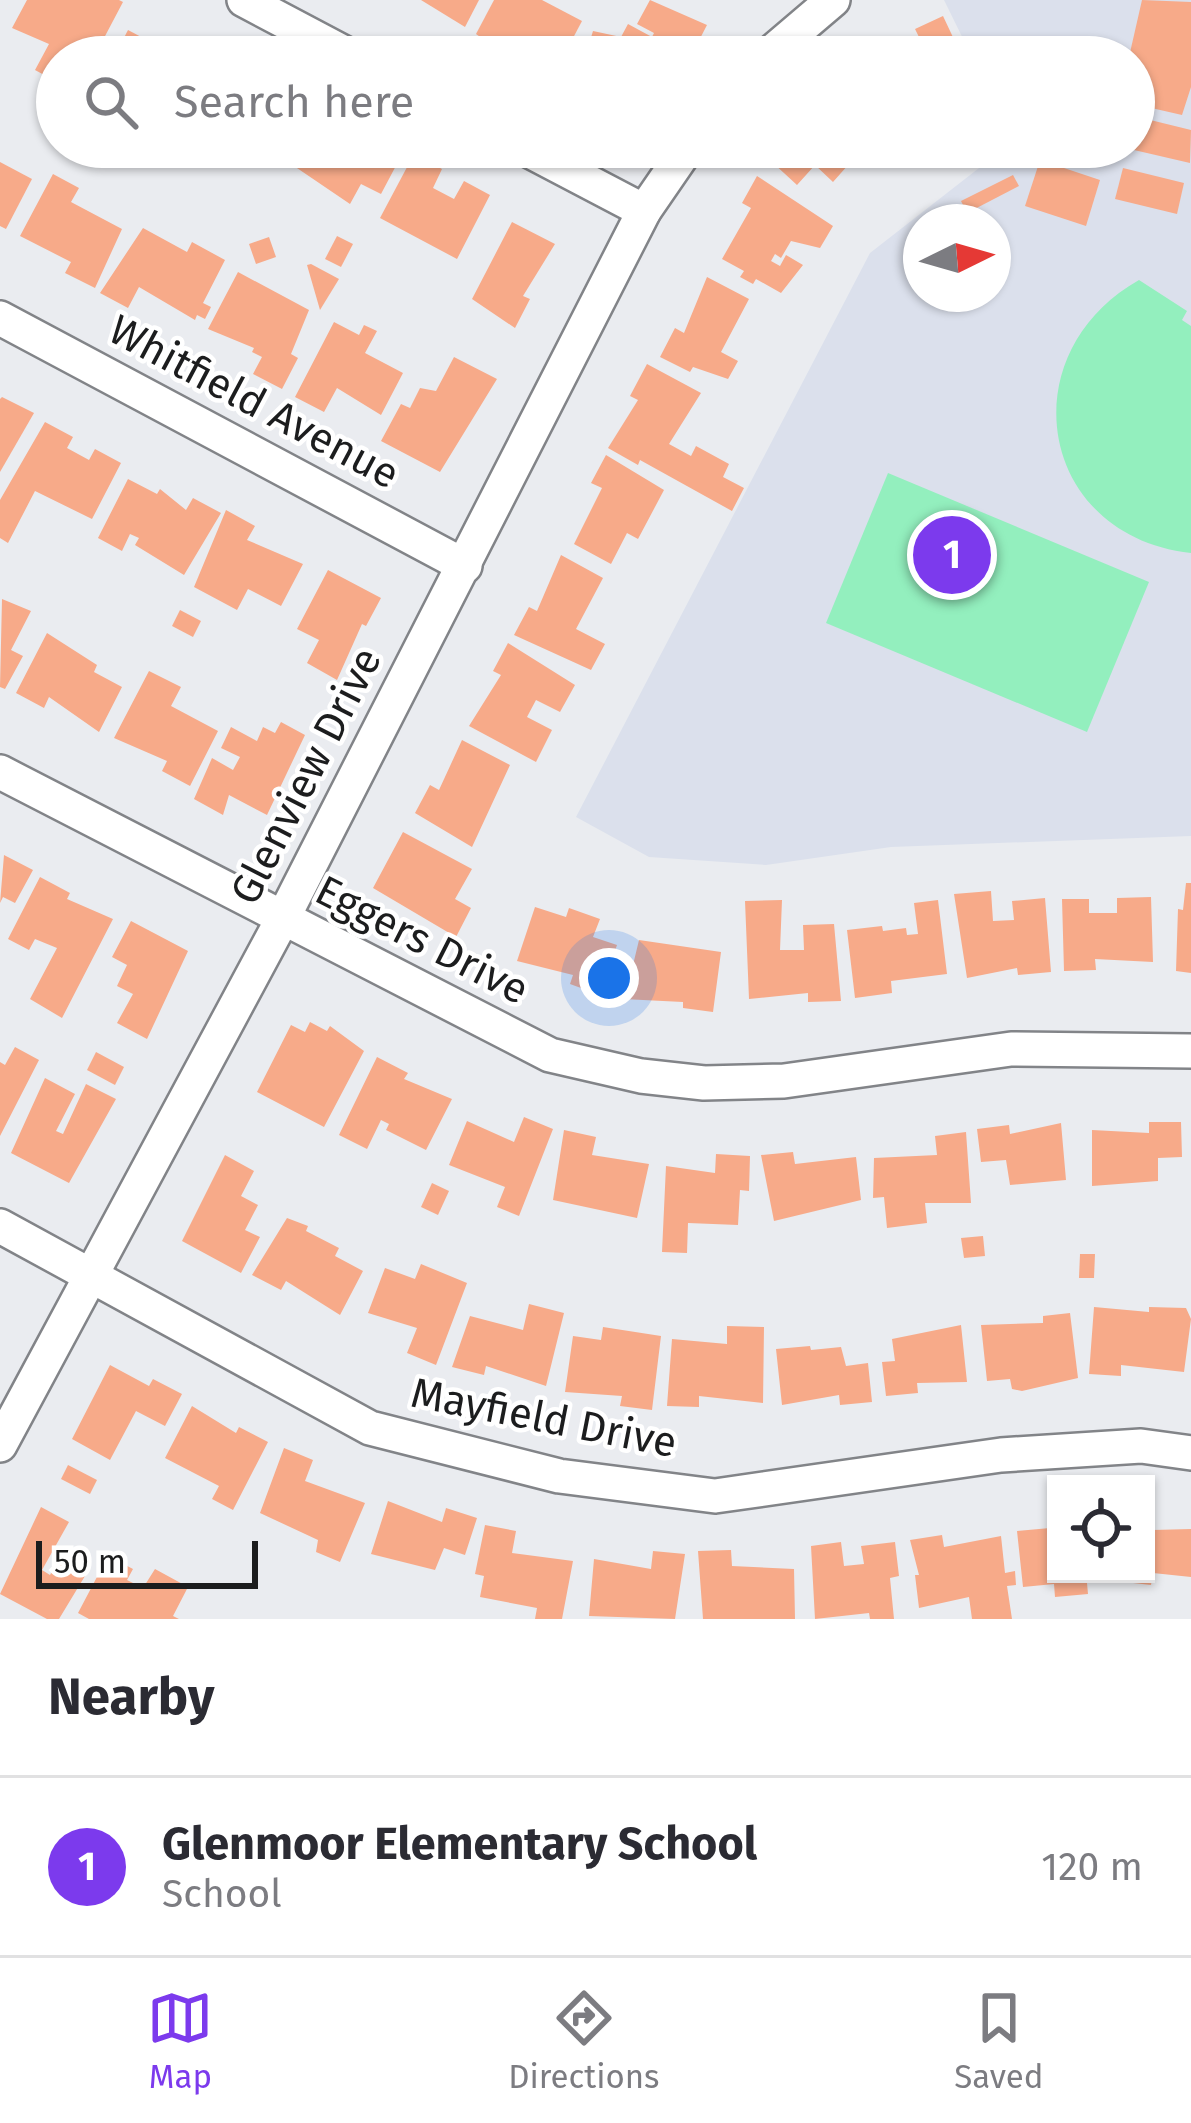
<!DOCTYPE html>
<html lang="en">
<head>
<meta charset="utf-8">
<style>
  body { margin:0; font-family:"Fira Sans",sans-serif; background:#f7f7f7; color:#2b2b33 }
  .controls { position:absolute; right:36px; bottom:36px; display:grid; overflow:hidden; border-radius:0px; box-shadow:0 3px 9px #0004 }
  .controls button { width:108px; height:108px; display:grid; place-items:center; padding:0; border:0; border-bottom:3px solid #e1e1e2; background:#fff; color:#2b2b33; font:60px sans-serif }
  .compass { position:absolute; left:903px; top:204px; width:108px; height:108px; border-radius:50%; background:#fff; box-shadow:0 3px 9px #0004; rotate:85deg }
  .scale { position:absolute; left:36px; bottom:30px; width:222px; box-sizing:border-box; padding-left:12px; border:6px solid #1c1d1e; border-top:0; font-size:33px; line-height:42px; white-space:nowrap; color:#1c1d1e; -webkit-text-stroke:9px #fff; paint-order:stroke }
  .you { position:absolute; left:609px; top:978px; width:42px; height:42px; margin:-30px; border:9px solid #fff; border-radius:50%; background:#1a73e8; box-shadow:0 0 0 18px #1a73e833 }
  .badge { display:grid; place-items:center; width:78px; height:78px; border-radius:50%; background:#7c3aed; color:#fff; font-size:39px; font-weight:700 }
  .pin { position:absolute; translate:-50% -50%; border:6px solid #fff; box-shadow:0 3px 12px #0006 }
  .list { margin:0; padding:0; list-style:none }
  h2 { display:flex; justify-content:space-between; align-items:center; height:156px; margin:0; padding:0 48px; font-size:51px }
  h2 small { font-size:39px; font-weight:400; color:#7c7c81 }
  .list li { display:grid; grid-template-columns:78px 1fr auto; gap:36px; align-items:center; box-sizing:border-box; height:180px; padding:0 48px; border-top:3px solid #e1e1e2 }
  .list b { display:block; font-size:45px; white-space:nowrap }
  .list p { margin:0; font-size:39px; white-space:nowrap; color:#7c7c81 }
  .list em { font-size:39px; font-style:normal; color:#7c7c81 }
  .icon { flex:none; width:66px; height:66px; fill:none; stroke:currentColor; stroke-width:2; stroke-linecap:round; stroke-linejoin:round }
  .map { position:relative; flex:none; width:1191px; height:1619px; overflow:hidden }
  .search { position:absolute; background:#fff; box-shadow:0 3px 9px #0004; left:36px; right:36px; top:36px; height:132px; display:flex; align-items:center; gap:30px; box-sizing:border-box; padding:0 42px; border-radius:66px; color:#7c7c81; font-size:45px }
  .sheet { height:336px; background:#fff }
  nav { display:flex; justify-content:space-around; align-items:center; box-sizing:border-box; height:168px; border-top:3px solid #e1e1e2; background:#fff; font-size:33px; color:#7c7c81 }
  nav a { display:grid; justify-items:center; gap:6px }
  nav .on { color:#7c3aed }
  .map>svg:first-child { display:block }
  .built { fill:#dbe0ec; fill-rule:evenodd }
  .green { fill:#93efbe }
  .building { fill:#f7aa89 }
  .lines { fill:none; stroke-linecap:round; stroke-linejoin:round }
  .minor-casing { stroke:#828488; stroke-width:38 }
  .minor { stroke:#fff; stroke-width:33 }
  .labels { text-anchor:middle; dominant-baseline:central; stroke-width:9; stroke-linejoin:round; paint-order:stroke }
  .street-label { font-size:42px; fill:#1c1d1e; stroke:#fff }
</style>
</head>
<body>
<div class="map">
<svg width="1191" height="1619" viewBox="0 0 1191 1619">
  <rect width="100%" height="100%" fill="#eaecf0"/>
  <path class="built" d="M944,0H1191V836L891,847L766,865L649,857L576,817L870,253L1006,147H1134V57H972ZM921,222H993V294H921Z"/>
  <g class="green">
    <path d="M1139,280L1187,311L1182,320L1191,326V553C1038,536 1008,354 1139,280Z"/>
    <path d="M888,473L1149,582L1087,732L826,623Z"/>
  </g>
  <g class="building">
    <path d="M27,0H119L123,2L94,57H57V82L35,70L49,44L12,28Z"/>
    <path d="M421,0H479L465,27Z"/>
    <path d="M494,0H542L582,21L563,57H508L476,34Z"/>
    <path d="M650,0L707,25L692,54L673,44L671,48L688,57H585L593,31L621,37L628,24L652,37L654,33L637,24Z"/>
    <path d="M1142,0L1191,2V87L1182,115L1134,104V57H1129Z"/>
    <path d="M943,16L959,50L946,57H882L920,39L915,29Z"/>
    <path d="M128,30L179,57H114Z"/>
    <path d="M1134,116L1191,130L1190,163L1134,150Z"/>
    <path d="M221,147H286L276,167L246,151L243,158Z"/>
    <path d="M304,147H351L365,155L375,147L399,160L381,194L361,184L350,204L294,166Z"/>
    <path d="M786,147H864L833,182L815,165L797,185L772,162Z"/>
    <path d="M414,154L442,169L433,188L454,199L464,181L490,195L457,259L380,218Z"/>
    <path d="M1040,160L1100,180L1086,226L1025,206Z"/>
    <path d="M0,162L32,179L6,229L0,226Z"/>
    <path d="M1123,168L1184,183L1177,214L1115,199Z"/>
    <path d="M53,174L79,188L71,202L122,229L95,288L65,273L71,262L20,236Z"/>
    <path d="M1013,175L1019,186L967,213L961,201Z"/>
    <path d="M757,176L833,226L820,248L791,241L781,258L775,254L771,261L780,266L786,255L803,265L781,293L756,279L753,284L740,277L744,271L722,259L751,208L742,203Z"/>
    <path d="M512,222L555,244L523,296L530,299L515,328L472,299Z"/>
    <path d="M143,228L187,252L192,242L225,260L203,303L211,307L205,319L197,315L195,320L139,287L128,308L100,293Z"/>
    <path d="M337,236L353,244L341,267L325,259Z"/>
    <path d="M269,237L276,257L256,264L249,244Z"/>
    <path d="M311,264L339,279L320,310L307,265Z"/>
    <path d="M238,272L309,310L291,354L298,358L282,389L253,374L262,357L252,352L254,348L208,329Z"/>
    <path d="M707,277L749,299L721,352L738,361L728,379L693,367L690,372L660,357L675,328L684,333Z"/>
    <path d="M334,322L359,335L364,325L377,331L365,353L403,373L381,415L337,388L324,412L295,397Z"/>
    <path d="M454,357L497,379L440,472L381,441L401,404L410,408L420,388L436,391Z"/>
    <path d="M647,364L701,393L669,444L691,456L696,446L729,464L723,477L744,488L732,511L640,460L638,465L608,448L638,400L630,396Z"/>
    <path d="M2,397L34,413L0,472V399Z"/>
    <path d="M45,422L73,437L67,448L89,460L95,449L121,463L92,519L35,491L8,543L0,538V500Z"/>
    <path d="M606,455L664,490L638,539L627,533L611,564L574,544L602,488L591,483Z"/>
    <path d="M128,479L157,494L160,489L186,510L193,498L221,513L184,575L135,545L139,538L130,534L122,551L98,538Z"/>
    <path d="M226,510L255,526L247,540L303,564L281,606L248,589L237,610L194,587Z"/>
    <path d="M561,555L603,578L576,629L605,644L591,670L514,635L529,607L537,611Z"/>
    <path d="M328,570L381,598L366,626L362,624L337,680L307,663L319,640L297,629Z"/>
    <path d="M2,599L31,611L11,650L23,656L5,689L0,687Z"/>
    <path d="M180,610L201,621L193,637L172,626Z"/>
    <path d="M47,633L97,665L94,672L122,687L99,732L49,697L44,708L16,693Z"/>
    <path d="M508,643L575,685L560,712L536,700L527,717L552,730L536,762L469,726L501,675L493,671Z"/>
    <path d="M149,671L181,687L171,706L218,731L190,786L162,771L167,761L114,738Z"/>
    <path d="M281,722L305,735L267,815L229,795L223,815L194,799L212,758L233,770L240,757L221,748L231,727L257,741L263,727L275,733Z"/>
    <path d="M462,740L510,765L472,847L415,813L430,785L439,790Z"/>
    <path d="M403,832L472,869L455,899L471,908L456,937L373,888Z"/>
    <path d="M4,855L33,870L15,903L3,897L0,903Z"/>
    <path d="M40,877L70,893L67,899L113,919L62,1018L30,999L57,948L35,939L29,950L8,939Z"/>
    <path d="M1186,883H1191V973L1176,971L1178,909L1183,910Z"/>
    <path d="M991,891L993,921L1014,920L1012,901L1045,898L1051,972L1018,975L1017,968L967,978L954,894Z"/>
    <path d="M1151,897L1153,962L1095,959L1096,970L1064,971L1062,899H1089V913H1117V898Z"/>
    <path d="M782,900L780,950H804L803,925L834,924L841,1001L808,1002V993L749,999L745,901Z"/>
    <path d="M938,900L947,974L891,981L892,993L855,998L847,930L882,926L883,931L906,928L907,935L918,934L914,903Z"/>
    <path d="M535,907L566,917L569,908L600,919L593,937L617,945L600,995L570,984L573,975L517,961Z"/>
    <path d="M131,921L188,951L147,1039L117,1023L133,994L117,986L127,965L112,957Z"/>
    <path d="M639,940L721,952L713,1012L683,1008V1002L623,999L628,964L633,965Z"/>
    <path d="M310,1022L327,1031L330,1026L364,1051L324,1127L257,1092L291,1025L305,1032Z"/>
    <path d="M15,1047L39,1060L0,1136V1062L5,1065Z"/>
    <path d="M96,1052L124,1067L115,1085L87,1070Z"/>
    <path d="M377,1057L408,1073L404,1079L452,1099L426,1150L386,1130L389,1124L381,1120L367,1149L339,1135Z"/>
    <path d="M45,1078L75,1094L56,1131L63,1134L86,1084L116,1099L69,1183L11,1153Z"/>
    <path d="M524,1117L553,1129L519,1216L497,1207L505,1187L449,1165L467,1121L514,1142Z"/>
    <path d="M1149,1122H1181L1182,1157L1158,1158V1181L1092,1186V1130L1149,1133Z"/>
    <path d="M1061,1123L1066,1180L1010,1185L1006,1160L981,1162L977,1129L1009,1125L1010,1134Z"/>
    <path d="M564,1130L596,1137L592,1155L649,1164L637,1218L553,1200Z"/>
    <path d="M966,1132L971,1203H925L927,1223L887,1228L884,1197L873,1198L874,1158L937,1155L935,1136Z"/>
    <path d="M793,1152L795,1164L856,1157L861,1200L774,1221L761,1155Z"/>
    <path d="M716,1154L750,1156L749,1191L740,1190L738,1225L688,1223L687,1253L662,1252L666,1166L715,1173Z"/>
    <path d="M225,1155L254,1171L241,1196L258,1205L245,1230L260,1237L241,1273L182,1241Z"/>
    <path d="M432,1183L449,1191L438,1215L421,1207Z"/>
    <path d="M287,1218L308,1226L306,1231L339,1248L335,1256L363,1271L340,1315L286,1281L281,1290L252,1275Z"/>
    <path d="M983,1236L985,1256L964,1258L961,1238Z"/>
    <path d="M1080,1254H1095L1094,1278H1079Z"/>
    <path d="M421,1264L467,1283L436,1365L407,1353L417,1328L368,1313L385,1268L415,1279Z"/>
    <path d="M529,1304L564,1313L546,1386L486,1366L484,1375L452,1367L470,1316L523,1330Z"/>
    <path d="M1094,1307L1149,1312V1307L1186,1308L1191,1319L1184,1372L1121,1365V1376L1089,1374Z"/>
    <path d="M1070,1313L1078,1378L1022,1391L1012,1389L1010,1379L987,1381L981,1325L1043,1323V1316Z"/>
    <path d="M961,1325L967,1382L917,1383L918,1393L886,1396L882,1362L895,1361L892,1339Z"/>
    <path d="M727,1326L764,1327L763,1403L699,1396V1407L667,1406L672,1339L727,1344Z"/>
    <path d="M603,1327L661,1336L652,1410L620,1406L622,1396L565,1392L573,1336L601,1340Z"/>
    <path d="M810,1346L811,1350L841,1347L846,1366L868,1363L872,1402L840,1405L839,1395L782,1405L776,1349Z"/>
    <path d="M110,1365L149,1386L153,1379L182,1394L165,1426L136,1411L110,1460L72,1439Z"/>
    <path d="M192,1406L236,1433L239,1427L268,1442L233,1510L212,1499L219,1486L165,1458Z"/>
    <path d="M284,1448L313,1460L305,1481L365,1503L340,1562L316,1552L318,1540L260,1513Z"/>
    <path d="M68,1465L97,1480L90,1494L61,1479Z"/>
    <path d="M388,1501L442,1522L446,1508L477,1518L465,1555L444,1548L435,1570L371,1554Z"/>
    <path d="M41,1507L69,1522L42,1570L50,1575L57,1562L63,1566L66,1559L88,1571L59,1619H47L0,1594Z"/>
    <path d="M1146,1521H1154L1153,1530L1191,1529V1577L1153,1573L1151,1585L1124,1582L1125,1574H1146Z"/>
    <path d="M485,1525L516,1531L512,1553L573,1561L562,1619H535L537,1608L480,1597L484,1576L475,1574Z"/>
    <path d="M1050,1528L1056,1532V1574H1111L1112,1581L1087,1583L1088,1594L1055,1597L1054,1584L1023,1587L1017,1531Z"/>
    <path d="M942,1535L944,1547L1001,1536L1005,1573L1015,1571L1016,1585L1007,1586L1012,1619H972L969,1597L919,1608L915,1575H919L910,1540Z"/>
    <path d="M841,1542L844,1566L864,1564L861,1546L895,1542L899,1576L890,1578L894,1619H870L869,1613L815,1619L811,1546Z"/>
    <path d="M731,1550L732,1566L794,1569L795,1619H703L698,1551Z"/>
    <path d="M653,1551L685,1554L675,1619L589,1616L594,1559L651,1569Z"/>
    <path d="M108,1556L133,1569L127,1580L143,1588L155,1569L188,1587L173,1616L179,1619H89L78,1613Z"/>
  </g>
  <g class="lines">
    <defs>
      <g id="minor">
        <path d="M244,0L352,57"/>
        <path d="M766,57L833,0"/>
        <path d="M522,147L644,211"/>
        <path d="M0,318L465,566"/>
        <path d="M0,772L550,1055L641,1076L704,1083L784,1081L1011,1049L1191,1051"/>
        <path d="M0,1226L370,1428L559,1476L715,1496L1001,1455L1141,1446L1191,1453"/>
        <path d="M0,1445L282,920L644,211L688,147"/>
      </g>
    </defs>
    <use href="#minor" class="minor-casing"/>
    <use href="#minor" class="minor"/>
  </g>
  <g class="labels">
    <g class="street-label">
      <text transform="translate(254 402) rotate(28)">Whitfield Avenue</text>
      <text transform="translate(306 776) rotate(-63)">Glenview Drive</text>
      <text transform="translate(422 940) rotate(27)">Eggers Drive</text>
      <text transform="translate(544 1418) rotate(11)">Mayfield Drive</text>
    </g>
  </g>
</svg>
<div class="controls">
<button><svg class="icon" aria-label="locate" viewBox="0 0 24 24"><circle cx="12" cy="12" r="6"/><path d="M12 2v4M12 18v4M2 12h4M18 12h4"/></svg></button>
</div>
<svg class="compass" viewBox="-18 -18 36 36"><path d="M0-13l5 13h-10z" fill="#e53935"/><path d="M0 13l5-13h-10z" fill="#7c7c81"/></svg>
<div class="scale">50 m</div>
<div class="you"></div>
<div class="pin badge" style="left:952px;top:555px">1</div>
<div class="search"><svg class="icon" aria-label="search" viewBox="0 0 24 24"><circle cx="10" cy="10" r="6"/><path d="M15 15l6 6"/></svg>Search here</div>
</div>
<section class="sheet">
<h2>Nearby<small></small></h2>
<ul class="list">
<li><span class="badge">1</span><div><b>Glenmoor Elementary School</b><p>School</p></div><em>120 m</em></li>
</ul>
</section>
<nav>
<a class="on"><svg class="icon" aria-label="map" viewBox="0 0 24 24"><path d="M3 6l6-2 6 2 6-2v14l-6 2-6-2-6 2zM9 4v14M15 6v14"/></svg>Map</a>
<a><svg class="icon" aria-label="directions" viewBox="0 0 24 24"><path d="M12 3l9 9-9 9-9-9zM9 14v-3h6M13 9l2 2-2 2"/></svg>Directions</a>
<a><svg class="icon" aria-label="saved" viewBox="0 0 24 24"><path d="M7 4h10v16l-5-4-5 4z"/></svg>Saved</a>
</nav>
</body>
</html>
